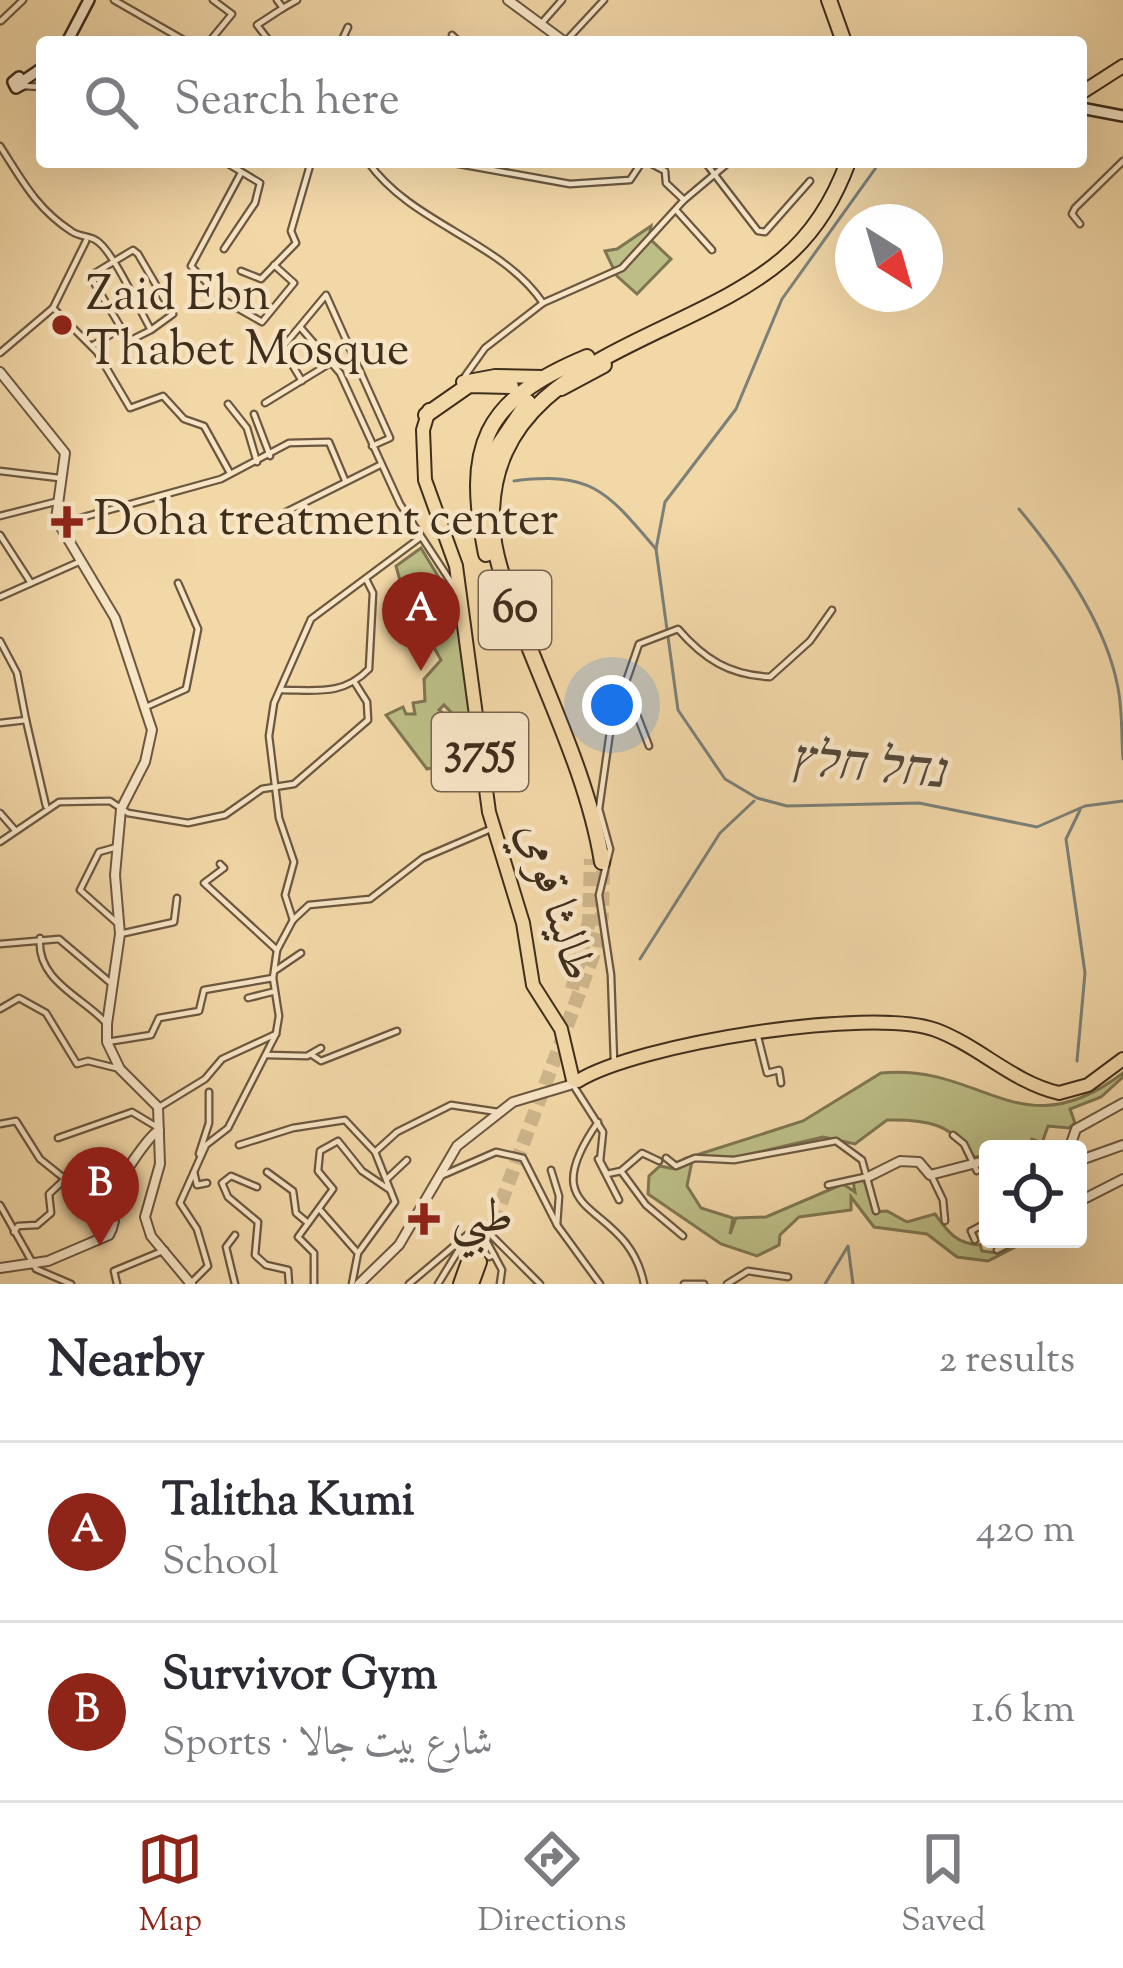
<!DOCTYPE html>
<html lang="en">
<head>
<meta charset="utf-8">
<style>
  body { margin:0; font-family:"Sorts Mill Goudy",Amiri,"Frank Ruhl Libre",serif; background:#f7f7f7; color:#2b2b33 }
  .controls { position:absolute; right:36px; bottom:36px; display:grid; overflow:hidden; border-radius:12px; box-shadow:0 12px 48px #0002 }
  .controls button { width:108px; height:108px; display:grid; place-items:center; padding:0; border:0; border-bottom:3px solid #e1e1e2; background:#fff; color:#2b2b33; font:60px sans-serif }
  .compass { position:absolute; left:835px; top:204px; width:108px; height:108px; border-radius:50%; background:#fff; box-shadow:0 12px 48px #0002; rotate:143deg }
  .you { position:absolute; left:612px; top:705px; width:42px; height:42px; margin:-30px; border:9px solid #fff; border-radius:50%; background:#1a73e8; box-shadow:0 0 0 18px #1a73e833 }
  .badge { display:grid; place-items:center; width:78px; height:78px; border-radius:50%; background:#8f2418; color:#fff; font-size:39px; font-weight:700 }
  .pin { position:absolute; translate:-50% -99px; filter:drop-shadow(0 3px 6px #0008) }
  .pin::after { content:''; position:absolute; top:63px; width:42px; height:36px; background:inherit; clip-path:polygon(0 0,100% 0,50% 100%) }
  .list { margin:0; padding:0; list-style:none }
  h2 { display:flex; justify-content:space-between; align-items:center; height:156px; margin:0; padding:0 48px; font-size:51px }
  h2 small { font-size:39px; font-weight:400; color:#7c7c81 }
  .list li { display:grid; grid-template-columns:78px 1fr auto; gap:36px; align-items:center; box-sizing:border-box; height:180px; padding:0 48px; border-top:3px solid #e1e1e2 }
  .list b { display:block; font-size:45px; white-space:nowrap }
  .list p { margin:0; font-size:39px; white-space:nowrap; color:#7c7c81 }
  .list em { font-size:39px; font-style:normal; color:#7c7c81 }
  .icon { flex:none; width:66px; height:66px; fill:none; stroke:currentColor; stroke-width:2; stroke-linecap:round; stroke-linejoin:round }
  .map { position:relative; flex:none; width:1123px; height:1284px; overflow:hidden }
  .search { position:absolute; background:#fff; box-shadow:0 12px 48px #0002; left:36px; right:36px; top:36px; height:132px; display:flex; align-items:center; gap:30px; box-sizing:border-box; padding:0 42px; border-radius:12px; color:#7c7c81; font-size:45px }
  .sheet { height:516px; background:#fff }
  nav { display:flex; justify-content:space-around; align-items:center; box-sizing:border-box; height:168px; border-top:3px solid #e1e1e2; background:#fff; font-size:33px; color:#7c7c81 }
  nav a { display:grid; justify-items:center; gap:6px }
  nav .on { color:#8f2418 }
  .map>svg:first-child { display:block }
  .green { fill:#bcbe86; stroke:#7e7652; stroke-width:3 }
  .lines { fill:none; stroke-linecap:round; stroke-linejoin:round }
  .stream { stroke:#7b8078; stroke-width:3 }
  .trunk-tunnel { stroke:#ceb58b; stroke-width:14; stroke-dasharray:14 7; stroke-linecap:butt }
  .minor-casing { stroke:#6c5840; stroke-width:9 }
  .tertiary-casing { stroke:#6c5840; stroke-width:12 }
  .secondary-casing { stroke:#402e1d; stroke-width:14 }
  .primary-casing { stroke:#402e1d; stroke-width:16 }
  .trunk-casing { stroke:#402e1d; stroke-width:18 }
  .minor { stroke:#f7e5c6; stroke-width:4.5 }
  .tertiary { stroke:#f7e5c6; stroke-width:8 }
  .secondary { stroke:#f7e5c6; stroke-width:9 }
  .primary { stroke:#f2d7a7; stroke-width:12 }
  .trunk { stroke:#f2d7a7; stroke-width:14 }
  .poi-dot { fill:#8f2418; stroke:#f7e5c6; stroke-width:4.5 }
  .labels { text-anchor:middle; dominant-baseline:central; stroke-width:9; stroke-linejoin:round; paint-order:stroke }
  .shield { fill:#f7e5c6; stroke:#776550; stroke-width:3 }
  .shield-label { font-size:45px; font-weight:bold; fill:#402e1d }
  .poi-label { font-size:48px; fill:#402e1d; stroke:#f7e5c6; text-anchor:start }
  .street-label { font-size:48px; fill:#402e1d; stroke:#f7e5c6 }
  .water-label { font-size:51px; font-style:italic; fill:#54493b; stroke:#f7e5c6 }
</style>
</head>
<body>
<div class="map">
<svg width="1123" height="1284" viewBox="0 0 1123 1284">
  <rect width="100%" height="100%" fill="#f2d7a7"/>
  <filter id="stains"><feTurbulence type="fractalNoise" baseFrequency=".00167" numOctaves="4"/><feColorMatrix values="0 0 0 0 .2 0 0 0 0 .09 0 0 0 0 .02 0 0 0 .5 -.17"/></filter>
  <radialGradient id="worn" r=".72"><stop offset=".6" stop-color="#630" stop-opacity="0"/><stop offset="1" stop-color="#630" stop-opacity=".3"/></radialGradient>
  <g class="green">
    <path d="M651,226L649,238L671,259L637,294L617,276L605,251L617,249Z"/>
    <path d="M421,548L456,606L474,736L444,705L439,710L461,728V754L475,748L477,758L427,769L386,715L403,707L406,714H415L413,703L425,701L424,679L441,660L404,595L396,566Z"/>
    <path d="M881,1073C983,1063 1020,1151 1123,1073V1077L1101,1097L1070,1109L1075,1123L1069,1128L1048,1126L1042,1143L1032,1139L1026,1149H988V1156L972,1157C953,1124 927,1119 887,1120L855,1144L823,1137L738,1157L684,1159L803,1121Z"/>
    <path d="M692,1161L687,1186L701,1208L733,1218L730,1234L736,1218L766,1217L843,1184L855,1192L853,1181L864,1180L874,1212L887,1211L907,1222L935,1214C947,1230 955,1244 980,1245L982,1251L997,1253L1031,1239L988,1261L957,1257L927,1234L874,1227L851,1197V1210L799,1217L780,1235L779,1245L757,1256L721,1244L648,1194L649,1176L660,1166L674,1169Z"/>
  </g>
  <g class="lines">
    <g class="stream">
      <path d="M880,162L782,299L736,409L665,502L656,549L678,710L725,779L757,798L787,806L919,803L1037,827L1085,806L1123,801"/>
      <path d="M514,481C593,471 607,492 656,549"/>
      <path d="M1019,509C1059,557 1104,621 1117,683C1123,708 1121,734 1123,759"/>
      <path d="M640,959L720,833L754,801"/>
      <path d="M1077,1061L1085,973L1066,839L1080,810"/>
      <path d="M825,1284L848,1246L853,1284"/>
    </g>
    <g class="trunk-tunnel">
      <path d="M572,989L589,922L591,859"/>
      <path d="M479,1262L593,956L602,916L603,869"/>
    </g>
    <defs>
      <g id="minor">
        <path d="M114,0L187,42"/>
        <path d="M283,8L297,0"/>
        <path d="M1,21L23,0"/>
        <path d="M540,25L562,0"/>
        <path d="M452,35L459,42"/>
        <path d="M209,42L232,14L213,0"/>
        <path d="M270,42L257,25L283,8L277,0"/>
        <path d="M341,42L348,27"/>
        <path d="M565,42L604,0"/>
        <path d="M23,86L42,87"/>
        <path d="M0,146C22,180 36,208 71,231C79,237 91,236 97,241C113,251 140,311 151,330L173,314L138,254L133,250L90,276L129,341L151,330"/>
        <path d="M368,162C413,225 500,240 543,303"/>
        <path d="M448,162L570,184L630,180L642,162"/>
        <path d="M648,162L665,171L666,183L684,200"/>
        <path d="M705,162L758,231L765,232L810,181"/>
        <path d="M676,210L712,250"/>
        <path d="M1080,224L1072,214L1075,208L1123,161"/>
        <path d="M224,249L255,203L260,183L225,162"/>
        <path d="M241,271L261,279L296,243L291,231L311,162"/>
        <path d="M207,283L191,266L241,173"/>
        <path d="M225,301L262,322L294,283L274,265"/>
        <path d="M53,308L97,352L130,408L163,396L184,419L204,426L230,473"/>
        <path d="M300,327L340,373L400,504L455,588"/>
        <path d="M92,346L118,330"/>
        <path d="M0,353L53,308L86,241"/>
        <path d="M465,376L485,348L543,303L622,268L684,200L728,163"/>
        <path d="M302,381L282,348L326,295L390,438L372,446"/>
        <path d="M265,403L332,362"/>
        <path d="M228,404L247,428L257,462"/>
        <path d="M254,414L270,456"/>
        <path d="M0,471L59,478"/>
        <path d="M286,512L380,465"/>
        <path d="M0,516L55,502"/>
        <path d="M62,523L221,479L289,443L329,442L345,480"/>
        <path d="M0,535L31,583"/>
        <path d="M0,597L81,561"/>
        <path d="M0,641L17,673L26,720L0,723"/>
        <path d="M625,684L649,746"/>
        <path d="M281,690C316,690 343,696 369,669L373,593L366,579"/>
        <path d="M146,707L186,689L198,629L178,583"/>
        <path d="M26,720L46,806"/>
        <path d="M0,813L14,829"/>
        <path d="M0,842L59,802L110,801L128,813L188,823L225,815L262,789L294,784L368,720L367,702L355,683"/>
        <path d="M220,864L224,868L204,883L277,950"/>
        <path d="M293,920L285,895L294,862L279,818L269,736L274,703L311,619L421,537"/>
        <path d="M116,922L80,890L99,852L117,847"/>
        <path d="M120,934L174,922L177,898"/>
        <path d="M40,938C36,980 82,997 104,1021"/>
        <path d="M0,944L59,939L112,984"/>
        <path d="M276,970L301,953"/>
        <path d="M248,998L272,992"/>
        <path d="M0,1009L19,998L46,1013L77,1064L88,1061L120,1069"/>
        <path d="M757,1033L767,1073L779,1070L781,1083"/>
        <path d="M107,1042L151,1035L159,1018L199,1011L204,990L273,978"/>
        <path d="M267,1055L307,1056L321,1048"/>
        <path d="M312,1055L321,1061L397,1031"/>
        <path d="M614,1061L611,975L599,895L610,849L599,809L611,725L639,644L678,629C704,659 729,675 770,677L810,641L832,610"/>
        <path d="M575,1088L603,1132L600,1161L607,1174L621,1171L642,1153L659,1161"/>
        <path d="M161,1106L205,1079L222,1059L276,1034"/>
        <path d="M598,1122C528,1223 627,1197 644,1284"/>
        <path d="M0,1124L16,1121L40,1159L65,1179L49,1194L51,1213L37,1225L18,1226L14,1232"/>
        <path d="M953,1135L964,1144L977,1171"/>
        <path d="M58,1138L132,1112L157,1127"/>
        <path d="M239,1145L293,1128L345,1120L375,1152L395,1202L358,1253L352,1284"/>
        <path d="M376,1151L397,1132L451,1105L498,1112"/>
        <path d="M199,1154L209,1123V1092"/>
        <path d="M666,1158L676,1166L695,1158L734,1160L836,1141L862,1160L876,1211"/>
        <path d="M598,1159L619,1200"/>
        <path d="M551,1170L559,1196L557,1225"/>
        <path d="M621,1171L646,1205L683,1236"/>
        <path d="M194,1172L197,1185L207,1183"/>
        <path d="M267,1172L293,1191L296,1213L308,1223"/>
        <path d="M443,1175L496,1152L523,1158L557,1225L600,1284"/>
        <path d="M931,1175L943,1200L945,1221"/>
        <path d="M65,1177L93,1188L104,1178L119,1180"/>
        <path d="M388,1178L407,1160"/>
        <path d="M828,1185L869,1176"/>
        <path d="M257,1187L231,1176L222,1183L228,1197L258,1222L255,1255L266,1265L288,1270L289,1284"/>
        <path d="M0,1205L36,1269L71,1284"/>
        <path d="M321,1211L356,1251"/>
        <path d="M481,1231L502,1270L500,1284"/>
        <path d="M975,1240L971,1231L988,1222"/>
        <path d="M997,1250L1018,1239"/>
        <path d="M191,1283L208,1266L197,1229L180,1203L206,1145L228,1128L276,1034L279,1016L273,978L277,950L293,920L309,905L370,899L423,858L493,828"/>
        <path d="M117,1284L114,1271L165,1250"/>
        <path d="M235,1284L226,1247L235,1235"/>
        <path d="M314,1284V1253L298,1237L333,1189L318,1171L320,1151L338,1141L362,1171L390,1190"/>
        <path d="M409,1284L467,1235L487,1231L540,1284"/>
        <path d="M438,1284L463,1243H476L489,1257L494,1255"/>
        <path d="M684,1284H704"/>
        <path d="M727,1284L748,1271L788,1277"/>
      </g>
      <g id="tertiary">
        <path d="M508,0L565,42"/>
        <path d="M0,372L65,453L56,519L115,618L152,730L145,762L121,809L115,875L120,934L107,1024V1042L120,1069L158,1107L160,1164L145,1217L151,1236L191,1284"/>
        <path d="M1069,1149L1076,1129L1123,1103"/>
        <path d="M1078,1161L1123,1145"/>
        <path d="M870,1176L900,1161L919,1162L930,1175L988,1160"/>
        <path d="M1078,1202L1123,1179"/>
        <path d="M0,1268L48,1261L109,1235C117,1221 113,1211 115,1196C117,1181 148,1137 159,1130"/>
        <path d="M359,1284L399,1245L457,1146L513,1102L570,1085"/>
      </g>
      <g id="secondary">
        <path d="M67,42L89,0"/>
        <path d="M19,77L23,84L16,88L13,82Z"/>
        <path d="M23,81L42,68"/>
        <path d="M1081,108L1123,116"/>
      </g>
      <g id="primary">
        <path d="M1081,93L1123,66"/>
        <path d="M463,382L495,376L543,377"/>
        <path d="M429,410L423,430L425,480L456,566L489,812L523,923L533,985L561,1029L573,1080"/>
        <path d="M578,1081C637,1044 871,1006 936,1030C979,1046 1014,1083 1059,1093L1088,1085L1123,1059"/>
      </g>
      <g id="trunk">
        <path d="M829,0L844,42"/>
        <path d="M561,388L604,365"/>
        <path d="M426,415L469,385L511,386"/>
        <path d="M483,505L492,455L528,402"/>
        <path d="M486,554C465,447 481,401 587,357"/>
        <path d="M602,862C589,780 548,698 519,621C507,589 494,559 492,525C486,358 684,344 783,259C814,233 834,200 848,162"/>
        <path d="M461,1284L471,1256"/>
        <path d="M471,1284L479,1262"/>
      </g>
    </defs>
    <use href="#minor" class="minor-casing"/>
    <use href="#tertiary" class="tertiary-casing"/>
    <use href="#secondary" class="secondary-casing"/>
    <use href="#primary" class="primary-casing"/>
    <use href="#trunk" class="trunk-casing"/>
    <use href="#minor" class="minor"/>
    <use href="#tertiary" class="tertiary"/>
    <use href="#secondary" class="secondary"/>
    <use href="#primary" class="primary"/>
    <use href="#trunk" class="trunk"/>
  </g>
  <g class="poi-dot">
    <circle cx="62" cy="325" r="12"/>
    <path d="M61 504h12v12h12v12h-12v12h-12v-12h-12v-12h12z"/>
    <path d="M418 1201h12v12h12v12h-12v12h-12v-12h-12v-12h12z"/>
  </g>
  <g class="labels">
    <g class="shield">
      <rect x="479" y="571" width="72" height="78" rx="9"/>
      <rect x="432" y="713" width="96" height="78" rx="9"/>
    </g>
    <g class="shield-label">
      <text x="515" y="610">60</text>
      <text x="480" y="752">3755</text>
    </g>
    <g class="poi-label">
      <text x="86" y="297">Zaid Ebn<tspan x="86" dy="55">Thabet Mosque</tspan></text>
      <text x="94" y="522">Doha treatment center</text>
      <text x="451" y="1219">طبي</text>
    </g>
    <g class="street-label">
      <text transform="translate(554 902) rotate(73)">طاليثا قومي</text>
    </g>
    <g class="water-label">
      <text transform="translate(867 768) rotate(5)">נחל חלץ</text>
    </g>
  </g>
  <rect width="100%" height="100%" filter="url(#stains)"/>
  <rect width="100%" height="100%" fill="url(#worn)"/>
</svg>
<div class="controls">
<button><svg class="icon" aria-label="locate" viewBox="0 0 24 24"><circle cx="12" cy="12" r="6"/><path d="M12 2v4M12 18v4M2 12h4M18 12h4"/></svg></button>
</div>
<svg class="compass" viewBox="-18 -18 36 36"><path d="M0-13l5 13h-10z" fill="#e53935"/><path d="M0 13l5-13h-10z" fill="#7c7c81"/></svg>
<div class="you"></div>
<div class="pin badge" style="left:421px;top:671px">A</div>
<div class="pin badge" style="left:100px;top:1246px">B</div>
<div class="search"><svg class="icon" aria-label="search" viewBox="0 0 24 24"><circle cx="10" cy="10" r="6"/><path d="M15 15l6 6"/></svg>Search here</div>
</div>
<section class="sheet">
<h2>Nearby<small>2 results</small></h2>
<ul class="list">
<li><span class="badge">A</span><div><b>Talitha Kumi</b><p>School</p></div><em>420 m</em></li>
<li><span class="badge">B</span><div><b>Survivor Gym</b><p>Sports · شارع بيت جالا</p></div><em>1.6 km</em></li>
</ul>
</section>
<nav>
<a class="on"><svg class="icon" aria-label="map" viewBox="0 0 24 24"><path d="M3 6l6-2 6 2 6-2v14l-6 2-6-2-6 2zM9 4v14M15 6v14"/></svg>Map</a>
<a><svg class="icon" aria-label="directions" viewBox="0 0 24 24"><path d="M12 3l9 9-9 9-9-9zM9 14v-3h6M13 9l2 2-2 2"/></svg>Directions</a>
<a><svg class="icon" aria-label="saved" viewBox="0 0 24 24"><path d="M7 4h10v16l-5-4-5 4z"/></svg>Saved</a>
</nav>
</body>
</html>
